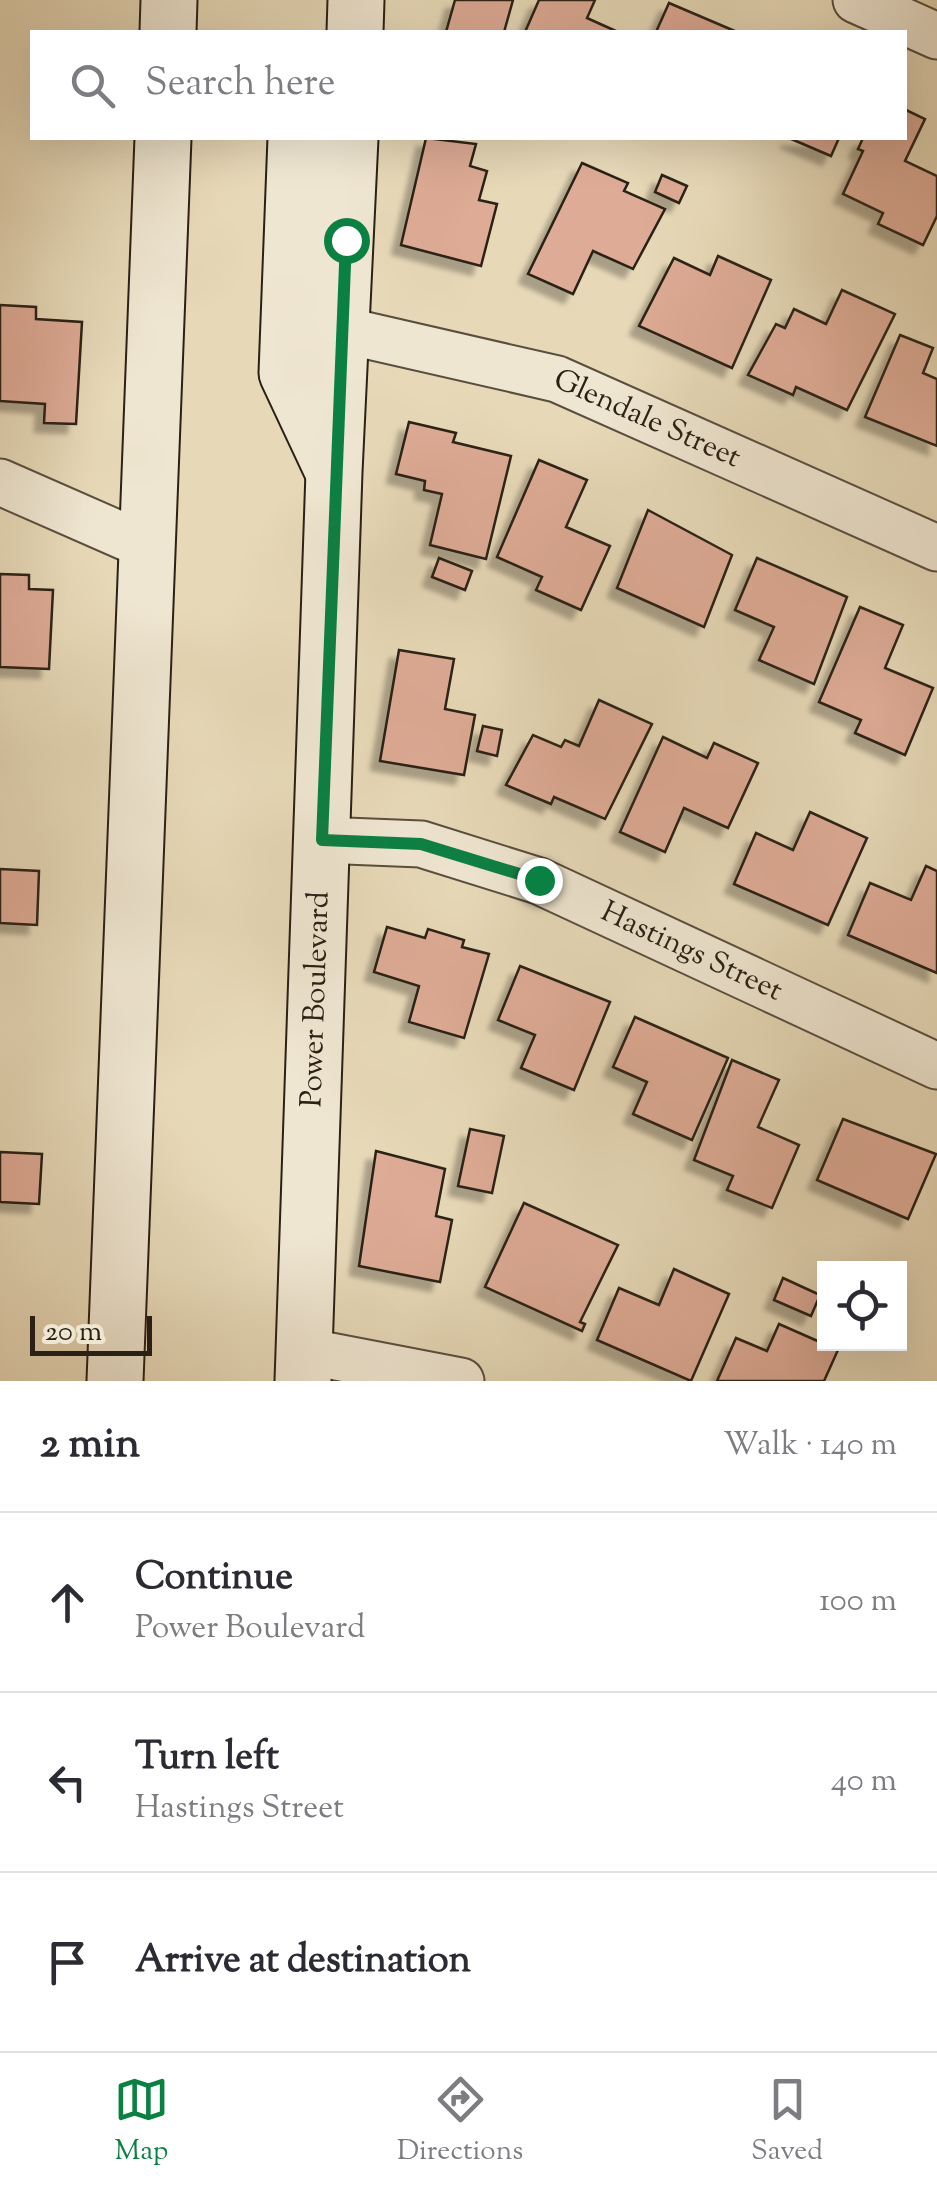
<!DOCTYPE html>
<html lang="en">
<head>
<meta charset="utf-8">
<style>
  body { margin:0; font-family:"Sorts Mill Goudy",serif; background:#f7f7f7; color:#2b2b33 }
  .controls { position:absolute; right:30px; bottom:30px; display:grid; overflow:hidden; border-radius:0px; box-shadow:0 10px 40px #0002 }
  .controls button { width:90px; height:90px; display:grid; place-items:center; padding:0; border:0; border-bottom:2px solid #e1e1e2; background:#fff; color:#2b2b33; font:50px sans-serif }
  .scale { position:absolute; left:30px; bottom:25px; width:122px; box-sizing:border-box; padding-left:10px; border:5px solid #2a2015; border-top:0; font-size:28px; line-height:35px; white-space:nowrap; color:#2a2015; -webkit-text-stroke:8px #efe6d1; paint-order:stroke }
  .stop { position:absolute; width:30px; height:30px; margin:-22px; border:8px solid #0b8043; border-radius:50%; background:#fff }
  .stop.end { background:#0b8043; border-color:#fff; box-shadow:0 2px 10px #0008 }
  .list { margin:0; padding:0; list-style:none }
  h2 { display:flex; justify-content:space-between; align-items:center; height:130px; margin:0; padding:0 40px; font-size:42px }
  h2 small { font-size:32px; font-weight:400; color:#7c7c81 }
  .list li { display:grid; grid-template-columns:65px 1fr auto; gap:30px; align-items:center; box-sizing:border-box; height:180px; padding:0 40px; border-top:2px solid #e1e1e2 }
  .list b { display:block; font-size:38px; white-space:nowrap }
  .list p { margin:0; font-size:32px; white-space:nowrap; color:#7c7c81 }
  .list em { font-size:32px; font-style:normal; color:#7c7c81 }
  .icon { flex:none; width:55px; height:55px; fill:none; stroke:currentColor; stroke-width:2; stroke-linecap:round; stroke-linejoin:round }
  .map { position:relative; flex:none; width:937px; height:1381px; overflow:hidden }
  .search { position:absolute; background:#fff; box-shadow:0 10px 40px #0002; left:30px; right:30px; top:30px; height:110px; display:flex; align-items:center; gap:25px; box-sizing:border-box; padding:0 35px; border-radius:0px; color:#7c7c81; font-size:38px }
  .sheet { height:670px; background:#fff }
  nav { display:flex; justify-content:space-around; align-items:center; box-sizing:border-box; height:140px; border-top:2px solid #e1e1e2; background:#fff; font-size:28px; color:#7c7c81 }
  nav a { display:grid; justify-items:center; gap:5px }
  nav .on { color:#0b8043 }
  .map>svg:first-child { display:block }
  .building { fill:#deab96; stroke:#2a2015; stroke-width:2.5; filter:url(#shadow) }
  .lines { fill:none; stroke-linecap:round; stroke-linejoin:round }
  .street-casing { stroke:#594e3e; stroke-width:49 }
  .secondary-casing { stroke:#2a2015; stroke-width:59 }
  .street { stroke:#efe6d1; stroke-width:45 }
  .secondary { stroke:#efe6d1; stroke-width:55 }
  .route { stroke:#0b8043; stroke-width:12 }
  .labels { text-anchor:middle; dominant-baseline:central; stroke-width:8; stroke-linejoin:round; paint-order:stroke }
  .street-label { font-size:30px; fill:#2a2015; stroke:#efe6d1 }
</style>
</head>
<body>
<div class="map">
<svg width="937" height="1381" viewBox="0 0 937 1381">
  <defs>
    <filter id="shadow"><feDropShadow dx="-9" dy="9" stdDeviation="2.5" flood-color="#0004"/></filter>
  </defs>
  <rect width="100%" height="100%" fill="#e7d9b8"/>
  <filter id="stains"><feTurbulence type="fractalNoise" baseFrequency=".002" numOctaves="4"/><feColorMatrix values="0 0 0 0 .2 0 0 0 0 .09 0 0 0 0 .02 0 0 0 .5 -.17"/></filter>
  <radialGradient id="worn" r=".72"><stop offset=".6" stop-color="#630" stop-opacity="0"/><stop offset="1" stop-color="#630" stop-opacity=".3"/></radialGradient>
  <g class="building">
    <path d="M455,0H513L504,32H446Z"/>
    <path d="M539,0H595L587,18L618,32H525Z"/>
    <path d="M669,3L737,32H656Z"/>
    <path d="M904,109L925,119L905,161L937,176V216L923,245L878,224L883,213L843,194L863,151L858,149L863,138H904Z"/>
    <path d="M426,138L476,144L470,166L487,171L479,200L497,204L481,266L401,245Z"/>
    <path d="M789,138H839L831,156Z"/>
    <path d="M582,163L628,183L624,191L665,209L633,269L593,251L573,294L528,274Z"/>
    <path d="M662,175L687,186L679,203L655,192Z"/>
    <path d="M718,256L771,280L732,368L639,326L674,258L710,275Z"/>
    <path d="M842,290L895,314L847,410L796,387L793,395L748,375L776,324L785,328L794,309L826,324Z"/>
    <path d="M0,305L36,307V319L82,322L76,424L44,423L45,404L0,401Z"/>
    <path d="M900,335L933,348L923,373L937,379V446L865,417Z"/>
    <path d="M409,422L456,433L453,442L511,456L486,559L430,545L442,494L424,490L425,481L396,474Z"/>
    <path d="M539,460L587,480L566,527L610,546L581,610L536,590L542,577L497,557Z"/>
    <path d="M648,510L732,555L704,627L617,588Z"/>
    <path d="M439,558L472,571L465,590L432,577Z"/>
    <path d="M757,558L847,597L814,684L759,660L774,627L735,610Z"/>
    <path d="M0,574L29,575V589L53,590L49,669L0,667Z"/>
    <path d="M860,607L903,625L885,668L933,688L905,755L855,733L861,720L819,702Z"/>
    <path d="M399,650L454,659L445,709L475,715L464,775L380,761Z"/>
    <path d="M599,700L652,724L605,819L554,797L551,804L506,785L533,735L561,747L565,740L579,746Z"/>
    <path d="M483,726L502,730L497,756L477,751Z"/>
    <path d="M663,737L707,758L714,743L758,763L728,828L684,808L665,852L620,832Z"/>
    <path d="M810,812L867,838L828,925L734,884L756,833L793,850Z"/>
    <path d="M926,866L937,871V973L848,935L870,883L911,900Z"/>
    <path d="M0,869L39,871L37,925L0,923Z"/>
    <path d="M387,927L425,938L428,929L464,940L462,947L489,954L464,1038L409,1022L419,986L374,972Z"/>
    <path d="M520,966L610,1002L574,1090L521,1068L535,1035L498,1020Z"/>
    <path d="M635,1017L728,1058L692,1140L633,1114L647,1082L613,1067Z"/>
    <path d="M732,1060L779,1080L758,1127L799,1145L772,1208L727,1190L733,1176L694,1160Z"/>
    <path d="M843,1119L936,1154L908,1219L817,1180Z"/>
    <path d="M470,1129L504,1136L492,1193L458,1186Z"/>
    <path d="M376,1151L445,1169L436,1216L452,1220L440,1282L359,1266Z"/>
    <path d="M0,1152L42,1154L39,1204L0,1202Z"/>
    <path d="M524,1203L618,1245L580,1322L585,1324L582,1331L485,1287Z"/>
    <path d="M674,1269L729,1294L691,1381L597,1340L619,1288L659,1305Z"/>
    <path d="M783,1278L820,1295L811,1316L774,1300Z"/>
    <path d="M779,1324L838,1350L824,1381H717L736,1338L767,1351Z"/>
  </g>
  <g class="lines">
    <defs>
      <g id="street">
        <path d="M856,0L937,36"/>
        <path id="s1" d="M343,330L557,379L937,548"/>
        <path d="M0,482L148,547"/>
        <path id="s2" d="M321,840L421,844L539,881L937,1066"/>
        <path d="M305,1351L461,1381"/>
      </g>
      <g id="secondary">
        <path d="M168,32L169,0"/>
        <path d="M355,32L356,0"/>
        <path d="M296,138L287,373L332,469"/>
        <path d="M115,1381L163,138"/>
        <path id="s3" d="M303,1381L334,472L350,138"/>
      </g>
    </defs>
    <use href="#street" class="street-casing"/>
    <use href="#secondary" class="secondary-casing"/>
    <use href="#street" class="street"/>
    <use href="#secondary" class="secondary"/>
  </g>
  <g class="lines">
    <path class="route" d="M346,240L322,840L421,844L539,880"/>
  </g>
  <g class="labels">
    <g class="street-label">
      <text stroke="none"><textPath href="#s1" startOffset="318">Glendale Street</textPath></text>
      <text stroke="none"><textPath href="#s2" startOffset="392">Hastings Street</textPath></text>
      <text stroke="none"><textPath href="#s3" startOffset="382">Power Boulevard</textPath></text>
    </g>
  </g>
  <rect width="100%" height="100%" filter="url(#stains)"/>
  <rect width="100%" height="100%" fill="url(#worn)"/>
</svg>
<div class="controls">
<button><svg class="icon" aria-label="locate" viewBox="0 0 24 24"><circle cx="12" cy="12" r="6"/><path d="M12 2v4M12 18v4M2 12h4M18 12h4"/></svg></button>
</div>
<div class="scale">20 m</div>
<div class="stop" style="left:346px;top:240px"></div>
<div class="stop end" style="left:539px;top:880px"></div>
<div class="search"><svg class="icon" aria-label="search" viewBox="0 0 24 24"><circle cx="10" cy="10" r="6"/><path d="M15 15l6 6"/></svg>Search here</div>
</div>
<section class="sheet">
<h2>2 min<small>Walk · 140 m</small></h2>
<ul class="list">
<li><svg class="icon" aria-label="ahead" viewBox="0 0 24 24"><path d="M12 20V5M6 11l6-6 6 6"/></svg><div><b>Continue</b><p>Power Boulevard</p></div><em>100 m</em></li>
<li><svg class="icon" aria-label="left" viewBox="0 0 24 24"><path d="M17 20v-9H6M10 6l-5 5 5 5"/></svg><div><b>Turn left</b><p>Hastings Street</p></div><em>40 m</em></li>
<li><svg class="icon" aria-label="arrive" viewBox="0 0 24 24"><path d="M6 21V4h12l-3 4 3 4H6"/></svg><div><b>Arrive at destination</b></div></li>
</ul>
</section>
<nav>
<a class="on"><svg class="icon" aria-label="map" viewBox="0 0 24 24"><path d="M3 6l6-2 6 2 6-2v14l-6 2-6-2-6 2zM9 4v14M15 6v14"/></svg>Map</a>
<a><svg class="icon" aria-label="directions" viewBox="0 0 24 24"><path d="M12 3l9 9-9 9-9-9zM9 14v-3h6M13 9l2 2-2 2"/></svg>Directions</a>
<a><svg class="icon" aria-label="saved" viewBox="0 0 24 24"><path d="M7 4h10v16l-5-4-5 4z"/></svg>Saved</a>
</nav>
</body>
</html>
